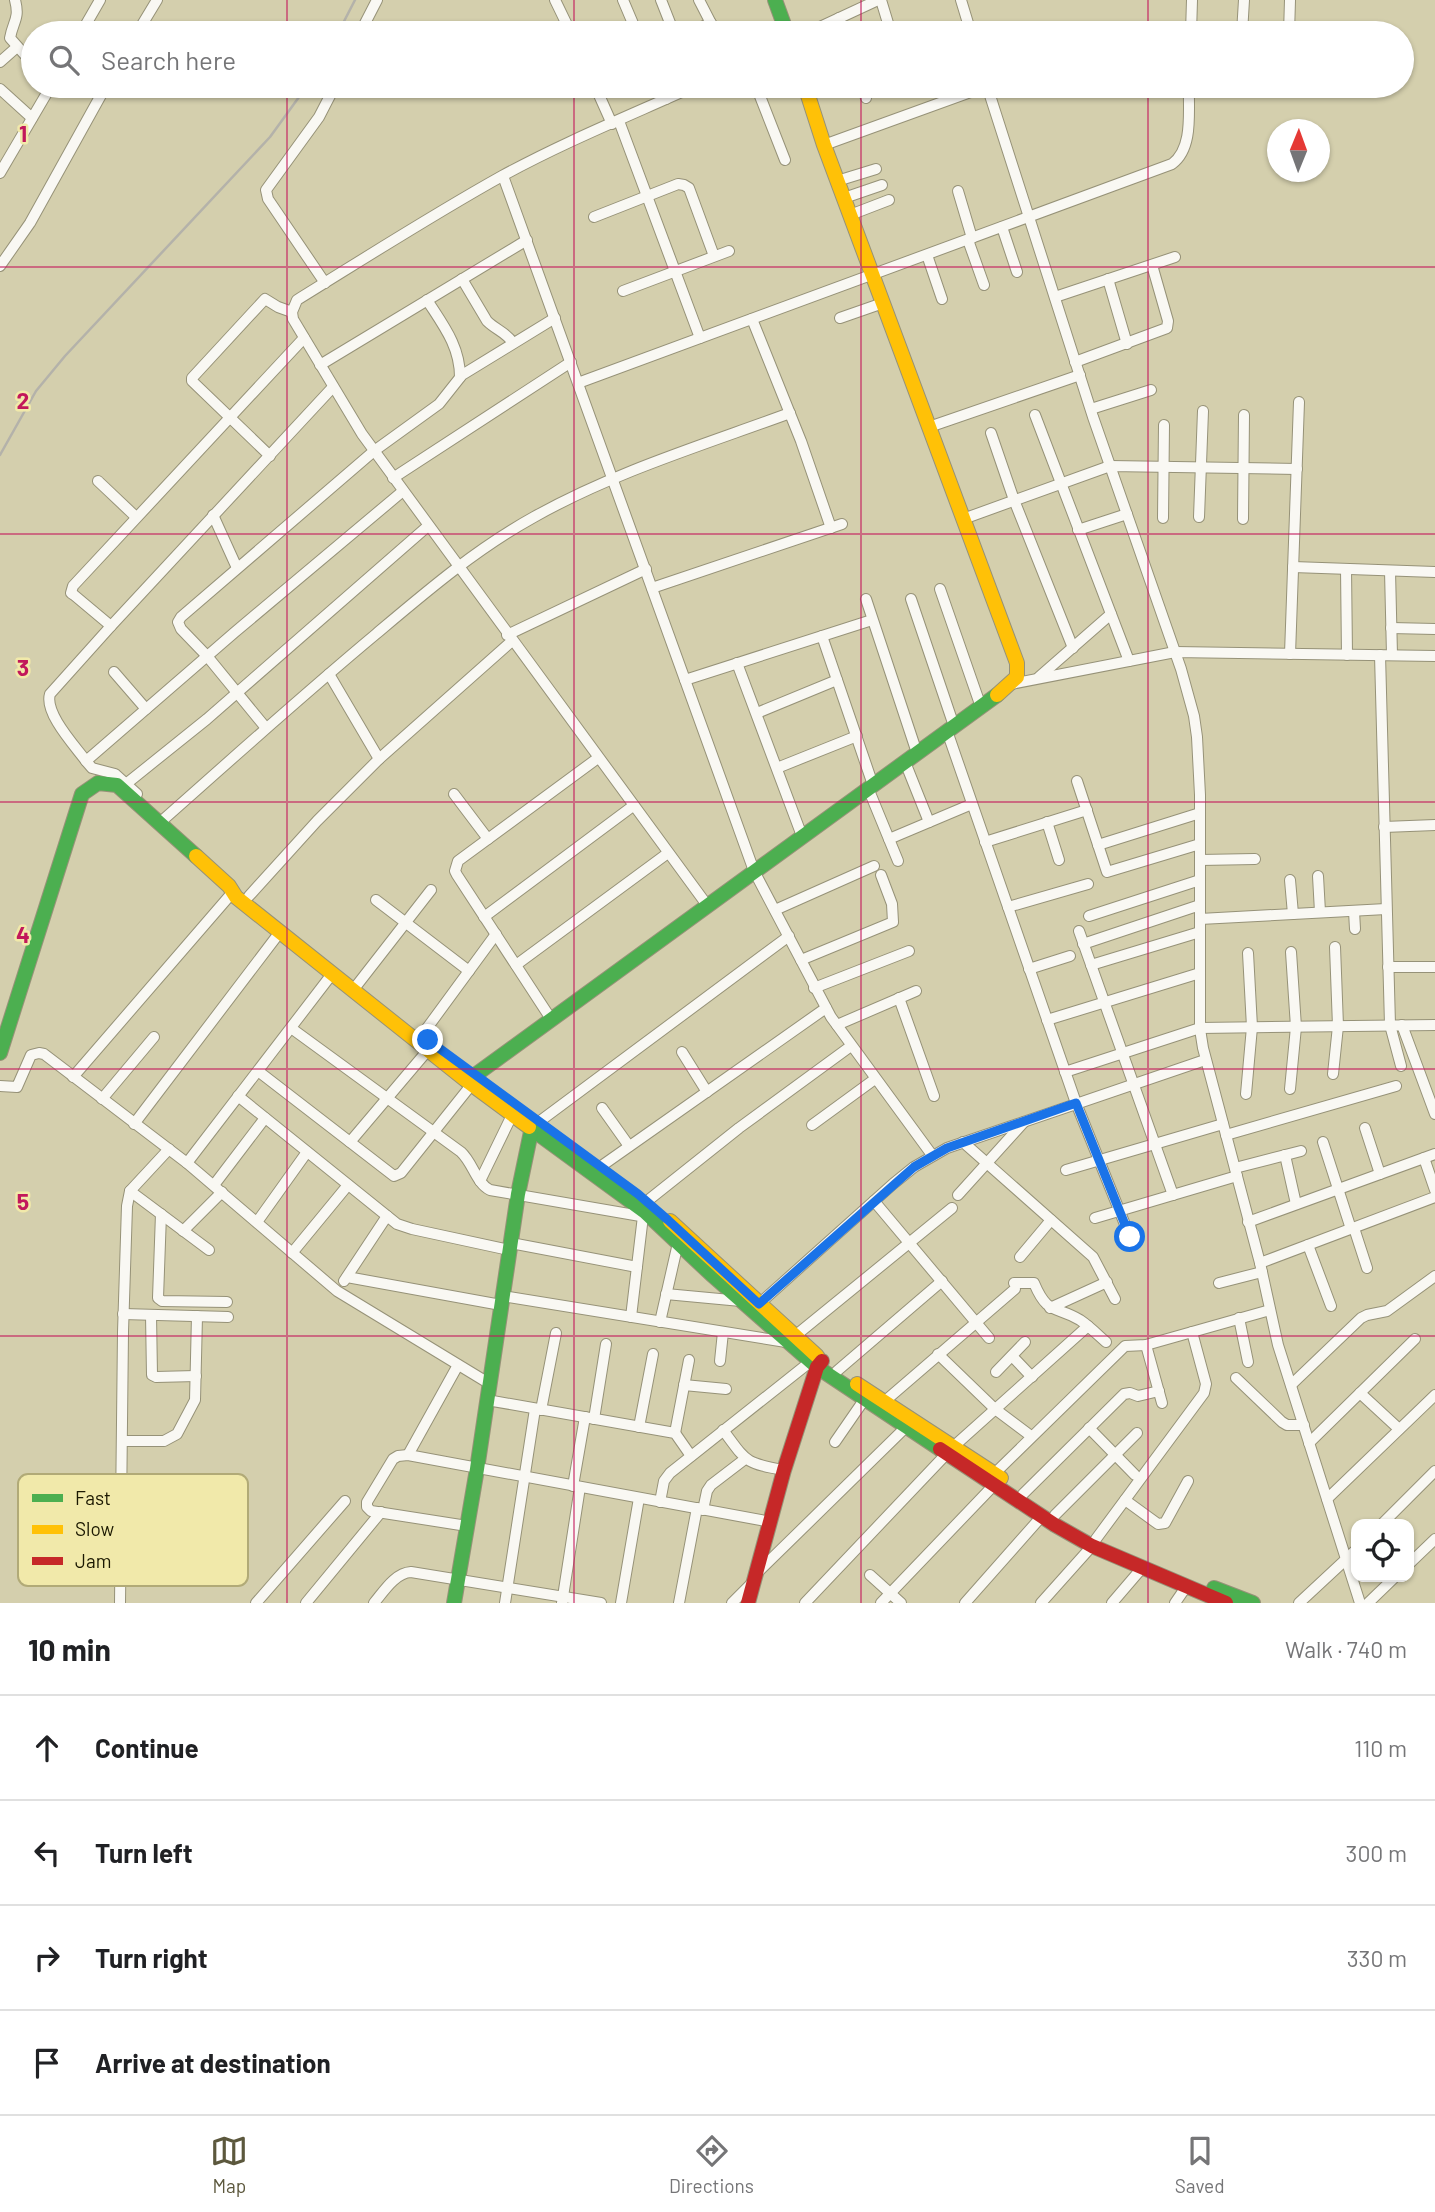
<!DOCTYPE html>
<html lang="en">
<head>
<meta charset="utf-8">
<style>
  body { margin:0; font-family:Barlow,sans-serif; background:#f6f6f6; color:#202124 }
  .controls { position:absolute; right:21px; bottom:21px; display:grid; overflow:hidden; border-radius:14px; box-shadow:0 2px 5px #0004 }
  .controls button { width:63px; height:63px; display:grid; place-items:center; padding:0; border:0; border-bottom:2px solid #e0e0e0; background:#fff; color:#202124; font:35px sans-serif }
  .compass { position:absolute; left:1267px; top:119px; width:63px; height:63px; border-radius:50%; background:#fff; box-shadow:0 2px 5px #0004; rotate:1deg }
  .stop { position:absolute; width:21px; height:21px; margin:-16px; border:5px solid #1a73e8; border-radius:50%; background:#fff }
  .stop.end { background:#1a73e8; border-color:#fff; box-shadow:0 2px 7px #0008 }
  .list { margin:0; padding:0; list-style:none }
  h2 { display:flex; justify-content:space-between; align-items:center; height:91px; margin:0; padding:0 28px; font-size:30px }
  h2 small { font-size:23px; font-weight:400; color:#757577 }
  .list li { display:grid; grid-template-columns:46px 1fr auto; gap:21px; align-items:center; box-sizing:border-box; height:105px; padding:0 28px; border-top:2px solid #e0e0e0 }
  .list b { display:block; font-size:26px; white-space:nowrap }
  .list em { font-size:23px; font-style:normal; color:#757577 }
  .icon { flex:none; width:38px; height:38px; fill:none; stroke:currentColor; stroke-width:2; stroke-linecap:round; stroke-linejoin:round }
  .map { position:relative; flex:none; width:1435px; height:1603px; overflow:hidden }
  .search { position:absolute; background:#fff; box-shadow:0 2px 5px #0004; left:21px; right:21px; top:21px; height:77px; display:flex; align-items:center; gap:18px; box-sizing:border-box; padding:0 24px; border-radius:38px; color:#757577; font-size:26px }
  .sheet { height:511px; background:#fff }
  nav { display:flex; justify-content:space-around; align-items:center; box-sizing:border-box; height:98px; border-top:2px solid #e0e0e0; background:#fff; font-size:19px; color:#757577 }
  nav a { display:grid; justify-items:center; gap:4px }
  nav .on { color:#5c583d }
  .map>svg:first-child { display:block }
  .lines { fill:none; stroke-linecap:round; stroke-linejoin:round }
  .street-casing { stroke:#969278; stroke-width:12 }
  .fast-casing { stroke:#969278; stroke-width:16 }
  .slow-casing { stroke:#969278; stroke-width:16 }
  .jam-casing { stroke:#969278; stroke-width:16 }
  .street { stroke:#f9f8f3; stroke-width:10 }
  .fast { stroke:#4caf50; stroke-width:14 }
  .slow { stroke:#ffc107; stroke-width:14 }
  .jam { stroke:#c62828; stroke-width:14 }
  .rail { stroke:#b4b2aa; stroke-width:2.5 }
  .route { stroke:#1a73e8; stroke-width:9 }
  .grid { fill:none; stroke:#c2185b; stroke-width:2; stroke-opacity:0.55 }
  .key { fill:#f1e9aa; stroke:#b1aa77; stroke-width:2 }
  .key-label { font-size:19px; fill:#1b1801 }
  .grid-label { font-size:23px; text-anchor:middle; font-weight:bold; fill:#c2185b; stroke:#f1e9aa; stroke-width:5; stroke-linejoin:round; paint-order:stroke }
</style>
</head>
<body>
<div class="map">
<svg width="1435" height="1603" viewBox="0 0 1435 1603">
  <rect width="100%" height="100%" fill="#d4cfad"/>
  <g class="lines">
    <defs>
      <g id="street">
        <path d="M15,0C20,19 13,21 10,38L33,64"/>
        <path d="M555,0L571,33"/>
        <path d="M623,0L637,33"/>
        <path d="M661,0L674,33"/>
        <path d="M699,0L716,33"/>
        <path d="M881,0L891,33"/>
        <path d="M961,0L971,33"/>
        <path d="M839,18L844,33"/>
        <path d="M81,33L100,0"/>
        <path d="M137,33L157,0"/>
        <path d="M360,33L377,0"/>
        <path d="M687,33L711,23"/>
        <path d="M807,33L878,0"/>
        <path d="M1191,33L1192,0"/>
        <path d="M1242,33L1244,0"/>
        <path d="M1289,33L1290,0"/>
        <path d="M0,62L17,47"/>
        <path d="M595,86L612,124"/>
        <path d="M660,86L666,99"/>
        <path d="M695,86C631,115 564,142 502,176C432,215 365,258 297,300L292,312L293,319L362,434L707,905"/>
        <path d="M756,86L785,160"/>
        <path d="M862,86L866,98"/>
        <path d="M987,86L1093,417L1181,669L1194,716L1197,737L1200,795V1029L1203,1048L1260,1263L1278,1345L1360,1603"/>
        <path d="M0,89L32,118"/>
        <path d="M619,121L700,338"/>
        <path d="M824,145L987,86"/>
        <path d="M0,173L51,86"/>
        <path d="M503,176L754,871L831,1017L932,1155"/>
        <path d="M837,181L876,169"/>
        <path d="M958,191L972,238"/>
        <path d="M844,198L882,185"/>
        <path d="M850,215L889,200"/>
        <path d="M594,217L678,184L684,185L689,188L714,256"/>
        <path d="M1002,227L1017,272"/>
        <path d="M968,240L984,285"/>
        <path d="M927,255L942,299"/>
        <path d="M0,266L30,223L106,86"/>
        <path d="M462,279L487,321C496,330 506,332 513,343"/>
        <path d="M1108,279L1127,344"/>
        <path d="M325,283L268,199L266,190L319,117L335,86"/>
        <path d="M623,291L729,251"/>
        <path d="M1055,297L1175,257"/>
        <path d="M427,300C443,325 460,346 460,377"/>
        <path d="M840,318L883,303"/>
        <path d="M752,319L801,441L831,528"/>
        <path d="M1075,362L1167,328L1168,321L1152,265"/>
        <path d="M320,365L527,240"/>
        <path d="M578,383L1172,164C1194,148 1188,110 1189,86"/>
        <path d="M1091,409L1151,390"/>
        <path d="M1035,415L1129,661"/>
        <path d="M929,427L1080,375"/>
        <path d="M991,433L1014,500L1073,648"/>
        <path d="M270,456L192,381V378L265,299L278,307L292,312"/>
        <path d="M393,478L571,362"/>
        <path d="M98,481L136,517"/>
        <path d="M213,515L237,568"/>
        <path d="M1199,517L1203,411"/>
        <path d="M1163,518L1164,425"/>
        <path d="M963,519L1110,466L1297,469"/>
        <path d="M1243,519L1244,415"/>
        <path d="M1078,530L1127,514"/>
        <path d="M1293,567L1435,572"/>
        <path d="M1346,569L1347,655"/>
        <path d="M1390,571L1392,655"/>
        <path d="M652,588L842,524"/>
        <path d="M940,589L981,707"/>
        <path d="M866,599L917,753"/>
        <path d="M911,599L954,726"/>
        <path d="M111,626L74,595L71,593L73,586L304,338"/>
        <path d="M1391,628L1435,629"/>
        <path d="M507,635L646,569"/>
        <path d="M822,636L873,785"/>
        <path d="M1290,654L1299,402"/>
        <path d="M1380,655L1390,1025L1401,1066"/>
        <path d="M737,663L802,836"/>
        <path d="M114,672L146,709"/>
        <path d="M329,674L379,759"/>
        <path d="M1039,677L1111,614"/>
        <path d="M685,680L872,620"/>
        <path d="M1011,684L1175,652L1435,656"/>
        <path d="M757,713L837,680"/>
        <path d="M266,728L207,656L181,629L178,622L181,617L374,451L439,404L462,375L555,318"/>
        <path d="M947,731L1076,1103L1130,1237"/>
        <path d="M86,761L235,632L403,491"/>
        <path d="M905,762L929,822"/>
        <path d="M777,768L857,736"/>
        <path d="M1077,781L1107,872L1200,844"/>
        <path d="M126,784L207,719L428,526"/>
        <path d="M868,788L898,861"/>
        <path d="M137,794L115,774L92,768L86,761C75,746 44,713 50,694L111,626L333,387"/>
        <path d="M454,794L488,839"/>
        <path d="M164,819C234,757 304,694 376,634C427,591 476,549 534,517C614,472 703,445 790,413"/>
        <path d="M1047,822L1059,860"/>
        <path d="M1384,827L1435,825"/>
        <path d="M889,839L972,804"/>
        <path d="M985,842L1087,810"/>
        <path d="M1098,845L1200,813"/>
        <path d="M1200,860L1255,859"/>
        <path d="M1318,876L1320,912"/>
        <path d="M1290,880L1293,914"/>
        <path d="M249,896L317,821L379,759L512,641"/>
        <path d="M376,900L469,971"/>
        <path d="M1008,907L1088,884"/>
        <path d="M775,910L874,866"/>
        <path d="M1354,911L1355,929"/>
        <path d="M1089,916L1200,880"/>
        <path d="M484,917L633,806"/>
        <path d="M1200,919L1386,909"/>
        <path d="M1079,931L1173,1195"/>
        <path d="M1083,944L1200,905"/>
        <path d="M801,960L893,922L892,904L881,875"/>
        <path d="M516,965L668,853"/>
        <path d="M1091,965L1200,932"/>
        <path d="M1388,967H1435"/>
        <path d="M1029,969L1070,956"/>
        <path d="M357,985L431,890"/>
        <path d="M814,988L909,951"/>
        <path d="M899,998L934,1096"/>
        <path d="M551,1019L457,875L455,871L458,861L598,758"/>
        <path d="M1047,1020L1200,973"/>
        <path d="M837,1025L916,991"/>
        <path d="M1402,1025L1435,1114"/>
        <path d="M291,1028L461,1152C473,1163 476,1183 490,1190L652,1218"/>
        <path d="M422,1035L496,934"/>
        <path d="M682,1052L707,1092"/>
        <path d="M258,1071L394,1176L401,1173L472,1084"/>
        <path d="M1065,1072L1200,1028L1435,1025"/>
        <path d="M1333,1074L1338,1026L1335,947"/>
        <path d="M73,1077L232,893"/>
        <path d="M0,1086L17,1087L31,1055L39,1053L44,1054L187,1163L337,1291L490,1384"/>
        <path d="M1290,1089L1296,1027L1291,952"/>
        <path d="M1246,1094L1252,1027L1248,953"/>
        <path d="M238,1096L397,1224L412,1229L509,1250"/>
        <path d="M102,1099L154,1037"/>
        <path d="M602,1108L629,1146"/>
        <path d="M134,1124L280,932"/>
        <path d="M812,1125L875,1079"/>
        <path d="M532,1127L789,936"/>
        <path d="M1365,1128L1380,1174"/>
        <path d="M1226,1135L1396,1086"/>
        <path d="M350,1142L428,1050"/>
        <path d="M963,1142L1093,1257L1115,1299"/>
        <path d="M1323,1142L1351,1229"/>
        <path d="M1285,1155L1296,1204"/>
        <path d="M1424,1158L1435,1190"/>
        <path d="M187,1163L332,974"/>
        <path d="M600,1167L826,1008"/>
        <path d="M1235,1168L1301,1151"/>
        <path d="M1066,1170L1223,1124"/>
        <path d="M480,1181L513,1113"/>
        <path d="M214,1185L265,1118"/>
        <path d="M130,1191L209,1250"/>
        <path d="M958,1195L1024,1122"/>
        <path d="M874,1201L989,1338"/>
        <path d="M646,1202L739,1128L851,1046"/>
        <path d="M161,1214L158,1298L162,1301L227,1302"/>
        <path d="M1095,1218L1237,1176"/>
        <path d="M257,1222L307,1152"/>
        <path d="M1248,1222L1435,1154"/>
        <path d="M1354,1228L1367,1268"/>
        <path d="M183,1231L222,1192"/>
        <path d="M511,1243L637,1267"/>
        <path d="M1308,1245L1331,1306"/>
        <path d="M292,1253L348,1185"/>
        <path d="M1020,1257L1051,1220"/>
        <path d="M1260,1263L1435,1197"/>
        <path d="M347,1277L501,1305"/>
        <path d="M344,1281L387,1216"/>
        <path d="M1014,1283H1034C1048,1316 1055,1305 1080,1320C1089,1326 1098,1335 1106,1342"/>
        <path d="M1219,1283L1262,1272"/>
        <path d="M666,1294L741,1301"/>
        <path d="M503,1296L786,1342"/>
        <path d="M759,1304L893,1184L914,1167L947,1148L1205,1060"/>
        <path d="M1050,1308L1107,1282"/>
        <path d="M123,1314L228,1317"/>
        <path d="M151,1315L152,1375L156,1377L196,1376"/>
        <path d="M631,1317L643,1216"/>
        <path d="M1239,1318L1248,1362"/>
        <path d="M660,1322L678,1243"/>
        <path d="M795,1336L952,1208"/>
        <path d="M1146,1345L1162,1403"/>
        <path d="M938,1354L995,1409L1031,1436"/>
        <path d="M1012,1356L1032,1377"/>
        <path d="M720,1361L723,1332"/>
        <path d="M837,1371L942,1281"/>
        <path d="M996,1372L1025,1342"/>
        <path d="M1236,1378L1282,1422L1287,1425H1304"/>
        <path d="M684,1385L726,1389"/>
        <path d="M1291,1385L1361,1318L1367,1315L1387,1311L1435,1276"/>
        <path d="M1360,1393L1399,1429"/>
        <path d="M487,1400L675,1433L691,1456"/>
        <path d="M885,1401L1015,1289"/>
        <path d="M541,1410L556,1333"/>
        <path d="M594,1419L606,1344"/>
        <path d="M639,1427L653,1354"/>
        <path d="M1089,1428L1135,1475"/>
        <path d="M723,1430C747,1462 744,1463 784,1470"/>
        <path d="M675,1433L689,1360"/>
        <path d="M123,1441H164L177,1434L195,1400L197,1316"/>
        <path d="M835,1442L864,1400"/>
        <path d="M1309,1443L1415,1339"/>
        <path d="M408,1455L458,1365"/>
        <path d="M990,1478L1125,1346L1146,1345L1270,1310"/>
        <path d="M573,1486L585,1417"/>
        <path d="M1023,1494L1124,1394L1130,1393L1138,1396L1159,1391"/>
        <path d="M1327,1499L1435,1395"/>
        <path d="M1125,1500L1158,1524L1165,1523L1188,1481"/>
        <path d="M660,1502L664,1481L670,1473L810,1362"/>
        <path d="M703,1510L707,1491L711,1485L745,1459"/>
        <path d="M1055,1515L1137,1433"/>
        <path d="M1382,1524L1435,1471"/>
        <path d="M467,1526L371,1511L367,1507V1502L393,1459L398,1456L408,1455L771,1522"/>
        <path d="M1096,1539L1204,1393L1206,1384L1192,1332"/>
        <path d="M1409,1564L1435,1539"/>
        <path d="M757,1573L906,1427"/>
        <path d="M870,1575L901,1603"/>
        <path d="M120,1603L123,1332L127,1206L130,1191L169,1149"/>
        <path d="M256,1603L345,1501"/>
        <path d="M306,1603L381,1512"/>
        <path d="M374,1603C384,1591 395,1573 411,1572L601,1603"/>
        <path d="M505,1603L535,1409"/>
        <path d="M562,1603L580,1487"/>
        <path d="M621,1603L639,1498"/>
        <path d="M679,1603L697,1508"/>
        <path d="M732,1603L752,1583"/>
        <path d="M805,1603L953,1447L1088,1326"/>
        <path d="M881,1603L994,1485"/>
        <path d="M965,1603L1042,1516"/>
        <path d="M1041,1603L1092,1546"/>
        <path d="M1112,1603L1142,1568"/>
        <path d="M1175,1603L1186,1587"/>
        <path d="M1299,1603L1356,1550"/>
        <path d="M1368,1603L1395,1577"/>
      </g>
      <g id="fast">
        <path d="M775,0L787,33"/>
        <path d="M0,1053L82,794L98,783L117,785L196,856"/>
        <path d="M467,1081L997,695"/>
        <path d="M529,1127L644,1211L711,1274L817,1367L940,1449"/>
        <path d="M1214,1588L1253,1603"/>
        <path d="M454,1603L477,1469L518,1194L532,1127"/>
      </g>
      <g id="slow">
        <path d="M805,86L824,145L1017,663V677L997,695"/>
        <path d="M196,856L229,886L236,897L467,1081L529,1127"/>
        <path d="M670,1221L817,1356"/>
        <path d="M857,1384L1001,1478"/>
      </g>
      <g id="jam">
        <path d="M940,1449L1055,1525L1092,1546L1226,1603"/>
        <path d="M748,1603L784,1470L817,1367L822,1361"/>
      </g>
    </defs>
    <use href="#street" class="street-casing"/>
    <use href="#fast" class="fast-casing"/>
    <use href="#slow" class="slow-casing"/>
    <use href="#jam" class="jam-casing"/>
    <use href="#street" class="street"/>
    <use href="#fast" class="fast"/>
    <use href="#slow" class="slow"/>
    <use href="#jam" class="jam"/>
    <g class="rail">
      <path d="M338,33L355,0"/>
      <path d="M0,455L36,391L65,356L270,137L307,86"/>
    </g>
  </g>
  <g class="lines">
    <path class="route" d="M428,1040L638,1194L668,1220L759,1304L914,1167L947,1148L1076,1103L1130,1237"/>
  </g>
  <path class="grid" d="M287,0V33M574,0V33M861,0V33M1148,0V33M287,86V1603M574,86V1603M861,86V1603M1148,86V1603M0,267H1435M0,534H1435M0,802H1435M0,1069H1435M0,1336H1435"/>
  <rect x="18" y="1474" width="230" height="112" rx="10" class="key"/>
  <rect x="32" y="1494" width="31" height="8" fill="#4caf50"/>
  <rect x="32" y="1525" width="31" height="9" fill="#ffc107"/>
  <rect x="32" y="1557" width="31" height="8" fill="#c62828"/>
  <g class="key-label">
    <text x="75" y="1505">Fast</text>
    <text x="75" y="1536">Slow</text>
    <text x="75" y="1568">Jam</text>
  </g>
  <g class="grid-label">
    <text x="23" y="142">1</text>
    <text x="23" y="409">2</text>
    <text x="23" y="676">3</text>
    <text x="23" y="943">4</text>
    <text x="23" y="1210">5</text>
  </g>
</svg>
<div class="controls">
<button><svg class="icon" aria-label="locate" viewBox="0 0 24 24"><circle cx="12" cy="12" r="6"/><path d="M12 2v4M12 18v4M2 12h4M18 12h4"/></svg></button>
</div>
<svg class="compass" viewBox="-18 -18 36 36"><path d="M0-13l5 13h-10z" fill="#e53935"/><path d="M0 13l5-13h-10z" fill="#757577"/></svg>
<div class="stop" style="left:1130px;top:1237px"></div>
<div class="stop end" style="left:428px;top:1040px"></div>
<div class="search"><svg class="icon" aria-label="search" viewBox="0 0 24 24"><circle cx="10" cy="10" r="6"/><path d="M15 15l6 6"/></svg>Search here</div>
</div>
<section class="sheet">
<h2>10 min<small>Walk · 740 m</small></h2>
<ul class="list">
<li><svg class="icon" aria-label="ahead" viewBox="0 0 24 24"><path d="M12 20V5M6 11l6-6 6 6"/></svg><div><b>Continue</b></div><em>110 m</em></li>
<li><svg class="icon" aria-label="left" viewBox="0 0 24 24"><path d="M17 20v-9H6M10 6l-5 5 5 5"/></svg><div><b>Turn left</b></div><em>300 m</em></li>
<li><svg class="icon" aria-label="right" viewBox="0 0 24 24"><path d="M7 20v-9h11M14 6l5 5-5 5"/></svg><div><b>Turn right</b></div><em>330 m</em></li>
<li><svg class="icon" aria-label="arrive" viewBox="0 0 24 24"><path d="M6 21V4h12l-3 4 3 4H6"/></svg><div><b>Arrive at destination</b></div></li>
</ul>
</section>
<nav>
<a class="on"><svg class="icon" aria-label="map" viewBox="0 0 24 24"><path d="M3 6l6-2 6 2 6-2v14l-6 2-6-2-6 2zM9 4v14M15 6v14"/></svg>Map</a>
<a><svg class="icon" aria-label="directions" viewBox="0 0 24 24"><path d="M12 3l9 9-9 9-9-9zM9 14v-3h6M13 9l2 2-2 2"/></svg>Directions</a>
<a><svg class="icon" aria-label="saved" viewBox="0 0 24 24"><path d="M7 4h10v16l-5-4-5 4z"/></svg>Saved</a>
</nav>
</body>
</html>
